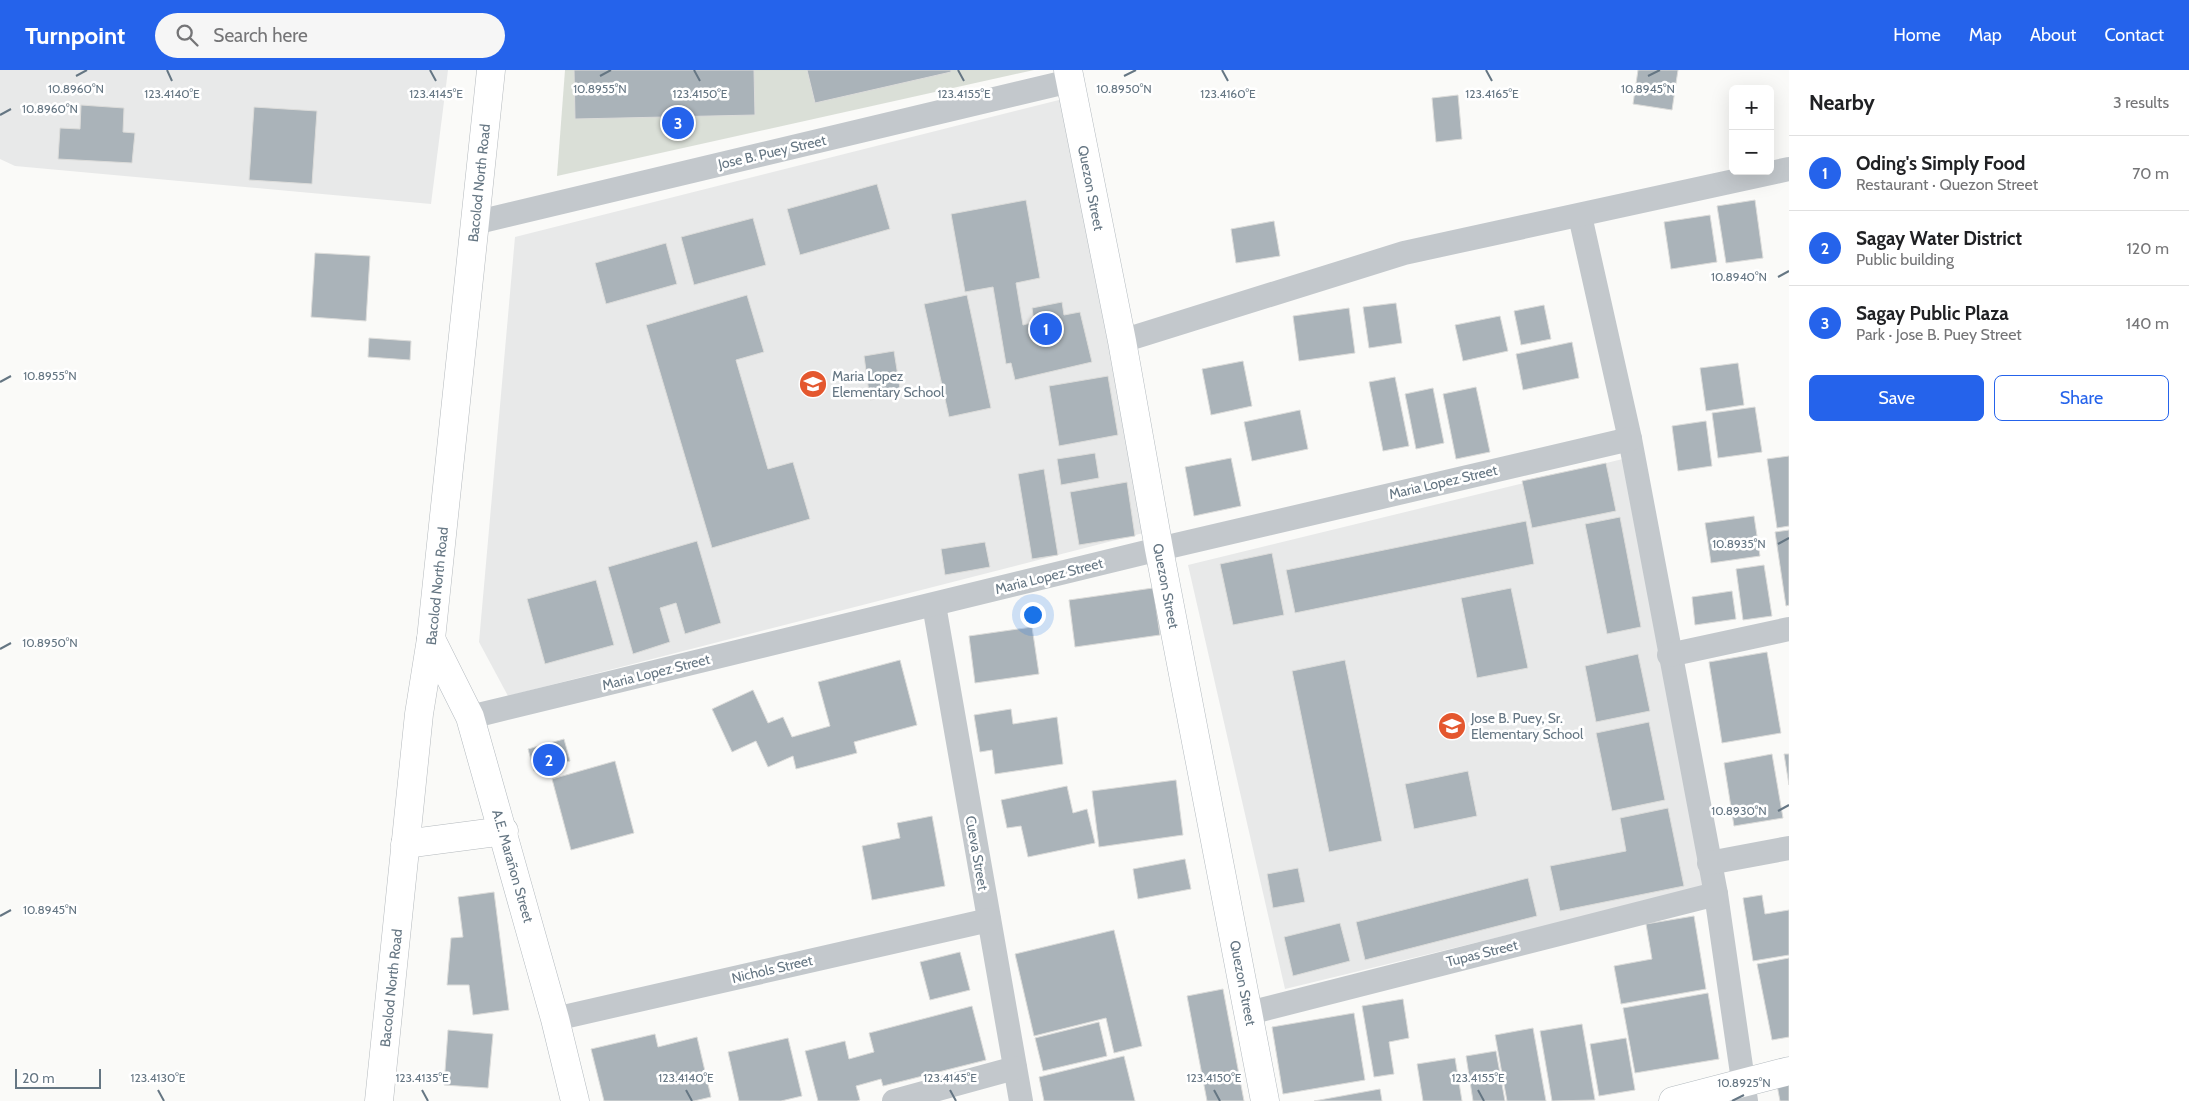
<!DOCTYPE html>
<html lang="en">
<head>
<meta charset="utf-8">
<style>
  body { margin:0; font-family:Cabin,sans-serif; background:#f6f6f6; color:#202124 }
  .controls { position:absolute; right:15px; top:15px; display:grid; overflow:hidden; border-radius:8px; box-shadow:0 5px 20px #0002 }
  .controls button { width:45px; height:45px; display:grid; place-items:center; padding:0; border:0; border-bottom:1px solid #e0e0e0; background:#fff; color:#202124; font:25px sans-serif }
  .scale { position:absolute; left:15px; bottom:12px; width:86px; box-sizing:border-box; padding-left:5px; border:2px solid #657683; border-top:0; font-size:14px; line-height:18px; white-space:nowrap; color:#657683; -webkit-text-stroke:4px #fff; paint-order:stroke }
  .you { position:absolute; left:1032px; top:544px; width:18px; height:18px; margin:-12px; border:4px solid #fff; border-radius:50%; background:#1a73e8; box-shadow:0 0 0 8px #1a73e833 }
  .badge { display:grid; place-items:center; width:32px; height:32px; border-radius:50%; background:#2563eb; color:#fff; font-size:16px; font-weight:700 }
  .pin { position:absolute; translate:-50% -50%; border:2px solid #fff; box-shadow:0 1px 5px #0006 }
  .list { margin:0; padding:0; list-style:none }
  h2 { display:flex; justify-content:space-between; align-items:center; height:65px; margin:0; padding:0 20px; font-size:21px }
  h2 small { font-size:16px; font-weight:400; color:#757577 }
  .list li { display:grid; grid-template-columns:32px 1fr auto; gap:15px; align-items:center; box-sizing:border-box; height:75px; padding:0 20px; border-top:1px solid #e0e0e0 }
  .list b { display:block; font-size:19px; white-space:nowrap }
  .list p { margin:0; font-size:16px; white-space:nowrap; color:#757577 }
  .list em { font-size:16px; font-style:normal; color:#757577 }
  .actions { display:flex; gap:10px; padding:15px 20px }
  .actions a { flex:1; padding:11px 0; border:1px solid #2563eb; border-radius:8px; text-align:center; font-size:18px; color:#2563eb }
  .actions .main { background:#2563eb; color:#fff }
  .icon { flex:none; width:28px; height:28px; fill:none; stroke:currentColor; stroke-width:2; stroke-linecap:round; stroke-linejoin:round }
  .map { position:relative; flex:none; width:1789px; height:1031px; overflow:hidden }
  header { display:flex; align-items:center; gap:30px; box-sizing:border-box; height:70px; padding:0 25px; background:#2563eb; color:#fff }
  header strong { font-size:24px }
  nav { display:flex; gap:28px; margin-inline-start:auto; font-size:18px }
  .search { width:350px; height:45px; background:#f6f6f6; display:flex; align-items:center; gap:12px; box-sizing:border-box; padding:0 18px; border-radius:28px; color:#757577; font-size:19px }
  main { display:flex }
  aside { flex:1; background:#fff }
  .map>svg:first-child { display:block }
  .built { fill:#e8e9e9 }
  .green { fill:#dadfd7 }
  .building { fill:#aab3b9; stroke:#dcdcda }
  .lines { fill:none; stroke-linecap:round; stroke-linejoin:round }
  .secondary-casing { stroke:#b3babf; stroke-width:29 }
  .highway-casing { stroke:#b4b9bd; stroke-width:29 }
  .street { stroke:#c3c8cc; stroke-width:24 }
  .secondary { stroke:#fff; stroke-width:28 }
  .highway { stroke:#fff; stroke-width:28 }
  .ticks { fill:none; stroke:#657683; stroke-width:2 }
  .labels { text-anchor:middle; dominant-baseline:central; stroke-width:5; stroke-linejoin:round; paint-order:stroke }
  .street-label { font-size:14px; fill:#657683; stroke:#fff }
  .poi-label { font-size:14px; fill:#657683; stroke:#fff; text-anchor:start }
  .ticks-label { font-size:12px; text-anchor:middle; fill:#657683; stroke:#fff; stroke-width:5; stroke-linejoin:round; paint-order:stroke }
</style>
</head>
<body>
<header>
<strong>Turnpoint</strong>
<div class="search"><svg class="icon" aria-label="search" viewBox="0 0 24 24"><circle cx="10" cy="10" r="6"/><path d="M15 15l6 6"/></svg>Search here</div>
<nav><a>Home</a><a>Map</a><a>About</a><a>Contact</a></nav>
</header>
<main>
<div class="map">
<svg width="1789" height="1031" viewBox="0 0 1789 1031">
  <rect width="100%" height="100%" fill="#fafaf8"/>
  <g class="built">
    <path d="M0,0H448L431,134L15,96L0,89Z"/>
    <path d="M1071,27L1151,461L508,626L479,572L515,167Z"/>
    <path d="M1631,387L1706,817L1285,919L1188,495Z"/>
  </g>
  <path class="green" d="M565,0H1034L557,106Z"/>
  <g class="building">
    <path d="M574,0H754L755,45L575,49Z"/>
    <path d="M807,0H951V2L815,33Z"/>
    <path d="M1638,0H1678L1672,40L1633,34Z"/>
    <path d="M1458,25L1462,69L1436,72L1432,28Z"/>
    <path d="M81,35L124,38L123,62L135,63L132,93L58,89L60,58L80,59Z"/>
    <path d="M254,37L317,41L312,114L249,110Z"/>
    <path d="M877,114L890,159L800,185L787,139Z"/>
    <path d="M1026,130L1040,208L1016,213L1023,255L1034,252L1032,238L1062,232L1064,245L1080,242L1092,292L1015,310L1011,293L1006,294L993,217L965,222L951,144Z"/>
    <path d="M1755,130L1763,188L1726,193L1717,136Z"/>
    <path d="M1710,145L1717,192L1671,199L1664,152Z"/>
    <path d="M753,148L766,195L694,215L681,167Z"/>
    <path d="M1274,151L1280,186L1236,193L1231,159Z"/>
    <path d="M666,173L677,214L606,234L595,193Z"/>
    <path d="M315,183L370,186L366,251L311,247Z"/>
    <path d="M747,225L764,282L736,290L768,399L793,392L810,449L712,478L646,255Z"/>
    <path d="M967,225L991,338L949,347L924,234Z"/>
    <path d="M1396,233L1402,273L1369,278L1363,237Z"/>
    <path d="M1544,235L1551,269L1521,275L1514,241Z"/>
    <path d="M1349,238L1355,283L1299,291L1293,246Z"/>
    <path d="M1500,246L1508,281L1463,291L1455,255Z"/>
    <path d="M369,268L411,271L410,290L368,287Z"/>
    <path d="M1572,272L1579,308L1523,320L1516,284Z"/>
    <path d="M894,281L901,325L870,330L864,286Z"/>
    <path d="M1243,291L1252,336L1211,345L1202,299Z"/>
    <path d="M1738,293L1744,335L1706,341L1700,298Z"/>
    <path d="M1108,306L1118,365L1059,376L1049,316Z"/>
    <path d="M1395,307L1409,376L1383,381L1369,312Z"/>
    <path d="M1476,317L1490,382L1456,389L1443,324Z"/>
    <path d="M1433,318L1444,373L1416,379L1405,324Z"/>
    <path d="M1755,337L1762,382L1718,388L1712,343Z"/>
    <path d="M1300,340L1308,379L1252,391L1244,352Z"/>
    <path d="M1706,351L1712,396L1678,401L1672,356Z"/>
    <path d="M1095,383L1099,408L1061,415L1057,389Z"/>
    <path d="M1789,386V456L1777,458L1767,389Z"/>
    <path d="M1231,388L1241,436L1194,446L1185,397Z"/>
    <path d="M1606,393L1616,441L1532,458L1522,411Z"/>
    <path d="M1044,399L1058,485L1032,489L1018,404Z"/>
    <path d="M1127,412L1135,466L1079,475L1070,422Z"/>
    <path d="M1754,446L1760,486L1711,493L1705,453Z"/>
    <path d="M1620,447L1641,557L1607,564L1585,454Z"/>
    <path d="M1526,451L1534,494L1295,543L1286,500Z"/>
    <path d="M1789,460V535L1786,536L1775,462Z"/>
    <path d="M697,471L721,553L685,564L676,533L660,538L670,572L633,584L608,497Z"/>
    <path d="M985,472L990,497L945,505L941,479Z"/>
    <path d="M1272,483L1284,545L1233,555L1220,494Z"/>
    <path d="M1764,495L1772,546L1743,550L1736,499Z"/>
    <path d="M596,510L614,575L545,594L527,529Z"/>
    <path d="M1153,518L1160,565L1075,577L1069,530Z"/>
    <path d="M1511,518L1528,598L1477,608L1461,528Z"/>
    <path d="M1732,521L1736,549L1695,555L1692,527Z"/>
    <path d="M1032,557L1039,604L975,613L969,566Z"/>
    <path d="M1767,582L1781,663L1722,673L1709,592Z"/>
    <path d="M1638,584L1650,641L1596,652L1585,596Z"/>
    <path d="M900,590L917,655L854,672L857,683L796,699L793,686L768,697L756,671L732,682L712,639L753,620L768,653L783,647L792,667L830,656L818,612Z"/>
    <path d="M1345,590L1382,771L1329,782L1292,601Z"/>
    <path d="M1011,639L1013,654L1057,647L1063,694L995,704L992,680L980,682L974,645Z"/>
    <path d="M1649,652L1665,730L1612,741L1596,663Z"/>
    <path d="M564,669L570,691L534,701L528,679Z"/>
    <path d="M1772,684L1783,748L1734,756L1724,693Z"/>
    <path d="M1784,684H1789V715Z"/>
    <path d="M615,691L634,763L571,780L552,709Z"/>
    <path d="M1468,701L1477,746L1414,759L1405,714Z"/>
    <path d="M1176,710L1183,765L1099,777L1092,721Z"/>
    <path d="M1067,716L1073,743L1087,739L1095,773L1028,787L1021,756L1007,758L1001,730Z"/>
    <path d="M1668,738L1684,816L1560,841L1550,796L1626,781L1620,748Z"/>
    <path d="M932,746L945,816L872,830L862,776L900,768L897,753Z"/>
    <path d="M1185,789L1191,819L1138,829L1133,799Z"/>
    <path d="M1298,798L1305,832L1273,838L1267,804Z"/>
    <path d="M1528,808L1537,846L1365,890L1356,852Z"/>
    <path d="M494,822L509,940L473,945L469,915H447L451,868L463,867L458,827Z"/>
    <path d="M1762,825L1765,844L1789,840V885L1753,891L1743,828Z"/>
    <path d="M1694,846L1706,919L1621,934L1614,896L1652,889L1646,854Z"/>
    <path d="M1340,853L1350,891L1293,906L1284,867Z"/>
    <path d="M1114,860L1142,976L1114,983L1106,948L1034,966L1015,884Z"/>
    <path d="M960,882L970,920L930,930L920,892Z"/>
    <path d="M1789,888V967L1772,970L1757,894Z"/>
    <path d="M1223,919L1244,1031H1207L1187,926Z"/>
    <path d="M1708,923L1719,989L1635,1003L1623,938Z"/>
    <path d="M1403,929L1409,968L1389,972L1394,1004L1374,1007L1362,936Z"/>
    <path d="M972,936L986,990L883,1016L881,1009L856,1016L860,1030L857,1031H818L805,981L845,971L849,989L874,982L869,963Z"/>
    <path d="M1354,943L1365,1010L1283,1024L1272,957Z"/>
    <path d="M1099,952L1107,986L1043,1001L1035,968Z"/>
    <path d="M1582,954L1595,1030L1552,1031L1540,961Z"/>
    <path d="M1533,958L1546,1031H1507L1495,965Z"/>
    <path d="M448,960L493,964L488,1018L444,1015Z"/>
    <path d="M655,964L658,977L697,967L711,1027L694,1031H604L591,979Z"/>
    <path d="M788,968L802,1026L781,1031H739L728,982Z"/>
    <path d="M1626,968L1635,1020L1599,1026L1590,974Z"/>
    <path d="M1496,981L1505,1031H1473L1466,986Z"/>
    <path d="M1124,986L1135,1031H1044L1039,1007Z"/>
    <path d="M1455,988L1462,1031H1423L1417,994Z"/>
    <path d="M1789,1013V1031H1780L1777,1015Z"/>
    <path d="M1380,1019L1382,1031H1314Z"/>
  </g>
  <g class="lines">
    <defs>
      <g id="secondary">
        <path d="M1068,0L1122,271L1159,479L1265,1031"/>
        <path d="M431,569L470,647L555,949L575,1031"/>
        <path d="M1673,1031L1789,1001"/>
      </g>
      <g id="highway">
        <path d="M405,774L504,761"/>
        <path d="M379,1031L419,644L431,569L491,0"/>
      </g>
    </defs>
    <use href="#secondary" class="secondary-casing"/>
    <use href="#highway" class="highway-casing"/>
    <g class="street">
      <path d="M1580,146L1630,369L1716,824L1746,1031"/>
      <path d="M474,153L1070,11"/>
      <path d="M1122,271L1404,183L1789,99"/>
      <path d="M934,535L1021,1031"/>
      <path d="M1669,585L1789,559"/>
      <path d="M470,647L1159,479L1630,369"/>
      <path d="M1709,793L1789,778"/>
      <path d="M1249,943L1716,824"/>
      <path d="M555,949L989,850"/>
      <path d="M894,1031L1015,998"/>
    </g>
    <use href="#secondary" class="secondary"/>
    <use href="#highway" class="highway"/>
  </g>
  <path class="ticks" d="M167,0L172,11M430,0L436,11M694,0L700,11M958,0L964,11M1222,0L1228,11M1486,0L1492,11M76,6L87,0M600,6L611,0M1124,6L1136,0M1648,6L1660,0M0,45L11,39M1778,207L1789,201M0,312L11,306M1778,474L1789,468M0,579L11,573M1778,741L1789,735M0,846L11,840M158,1020L164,1031M422,1020L428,1031M686,1020L692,1031M950,1020L956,1031M1214,1020L1220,1031M1478,1020L1484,1031M1732,1031L1744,1025"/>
  <defs>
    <symbol id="school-disc" viewBox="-11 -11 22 22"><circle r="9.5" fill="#e4572e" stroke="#fff"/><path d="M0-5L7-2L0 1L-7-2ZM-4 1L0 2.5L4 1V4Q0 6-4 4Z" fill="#fff"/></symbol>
  </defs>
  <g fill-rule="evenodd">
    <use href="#school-disc" x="797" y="298" width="32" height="32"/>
    <use href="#school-disc" x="1436" y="640" width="32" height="32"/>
  </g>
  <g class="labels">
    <g class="street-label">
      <text transform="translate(772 82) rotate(-13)">Jose B. Puey Street</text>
      <text transform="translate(479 113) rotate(-84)">Bacolod North Road</text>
      <text transform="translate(1091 118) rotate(79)">Quezon Street</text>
      <text transform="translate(1443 412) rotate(-13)">Maria Lopez Street</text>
      <text transform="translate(1049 506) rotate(-14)">Maria Lopez Street</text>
      <text transform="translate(437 516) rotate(-84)">Bacolod North Road</text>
      <text transform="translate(1166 516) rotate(79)">Quezon Street</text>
      <text transform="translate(656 602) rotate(-14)">Maria Lopez Street</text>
      <text transform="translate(977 783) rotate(80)">Cueva Street</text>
      <text transform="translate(513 796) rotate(74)">A.E. Marañon Street</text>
      <text transform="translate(1482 883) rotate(-14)">Tupas Street</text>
      <text transform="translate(772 899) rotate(-13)">Nichols Street</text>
      <text transform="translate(1243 913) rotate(79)">Quezon Street</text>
      <text transform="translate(391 918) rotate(-84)">Bacolod North Road</text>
    </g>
    <g class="poi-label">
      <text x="832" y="306">Maria Lopez<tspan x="832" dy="16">Elementary School</tspan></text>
      <text x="1471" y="648">Jose B. Puey, Sr.<tspan x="1471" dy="16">Elementary School</tspan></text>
    </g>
  </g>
  <g class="ticks-label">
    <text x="76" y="23">10.8960°N</text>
    <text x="600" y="23">10.8955°N</text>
    <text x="1124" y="23">10.8950°N</text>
    <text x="1648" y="23">10.8945°N</text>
    <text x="172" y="28">123.4140°E</text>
    <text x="436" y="28">123.4145°E</text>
    <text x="700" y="28">123.4150°E</text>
    <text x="964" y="28">123.4155°E</text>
    <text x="1228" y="28">123.4160°E</text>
    <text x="1492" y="28">123.4165°E</text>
    <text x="50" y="43">10.8960°N</text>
    <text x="1739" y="211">10.8940°N</text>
    <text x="50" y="310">10.8955°N</text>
    <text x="1739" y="478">10.8935°N</text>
    <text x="50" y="577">10.8950°N</text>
    <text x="1739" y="745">10.8930°N</text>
    <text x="50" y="844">10.8945°N</text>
    <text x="158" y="1012">123.4130°E</text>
    <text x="422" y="1012">123.4135°E</text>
    <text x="686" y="1012">123.4140°E</text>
    <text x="950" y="1012">123.4145°E</text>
    <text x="1214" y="1012">123.4150°E</text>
    <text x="1478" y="1012">123.4155°E</text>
    <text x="1744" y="1017">10.8925°N</text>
  </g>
</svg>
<div class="controls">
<button>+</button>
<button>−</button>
</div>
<div class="scale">20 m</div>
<div class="you"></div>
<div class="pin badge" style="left:1046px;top:259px">1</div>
<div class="pin badge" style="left:549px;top:690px">2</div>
<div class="pin badge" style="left:678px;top:53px">3</div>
</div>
<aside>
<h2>Nearby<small>3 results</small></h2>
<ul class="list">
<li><span class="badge">1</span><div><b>Oding's Simply Food</b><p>Restaurant · Quezon Street</p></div><em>70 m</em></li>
<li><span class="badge">2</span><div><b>Sagay Water District</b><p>Public building</p></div><em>120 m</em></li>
<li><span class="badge">3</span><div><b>Sagay Public Plaza</b><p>Park · Jose B. Puey Street</p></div><em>140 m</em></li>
</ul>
<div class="actions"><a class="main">Save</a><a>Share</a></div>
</aside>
</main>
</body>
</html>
